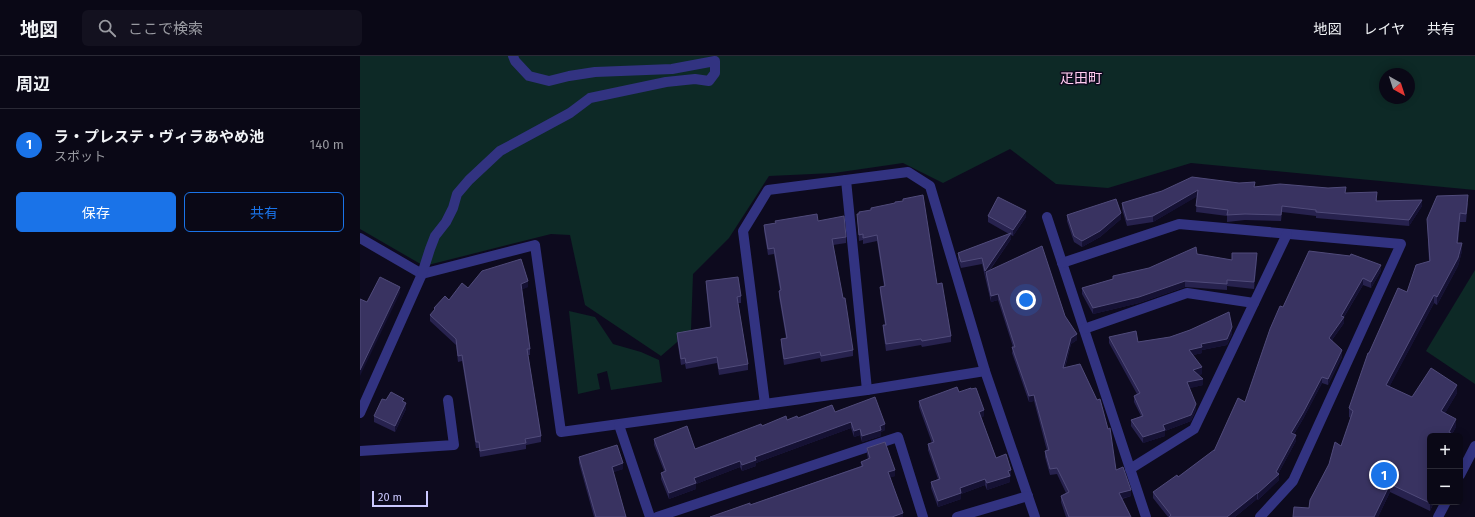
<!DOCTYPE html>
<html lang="ja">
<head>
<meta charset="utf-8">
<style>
  body { margin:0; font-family:"Fira Sans","Noto Sans JP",sans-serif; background:#13111f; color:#f1f3f6 }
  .controls { position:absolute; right:12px; bottom:12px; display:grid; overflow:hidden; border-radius:6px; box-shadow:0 2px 10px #0003 }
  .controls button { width:36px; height:36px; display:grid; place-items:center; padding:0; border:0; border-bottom:1px solid #2a2935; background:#0a0816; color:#f1f3f6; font:20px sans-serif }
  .compass { position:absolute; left:1019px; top:12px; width:36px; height:36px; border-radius:50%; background:#0a0816; box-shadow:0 2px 10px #0003; rotate:141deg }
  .scale { position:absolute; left:12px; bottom:10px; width:56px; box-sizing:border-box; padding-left:4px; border:2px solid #cbc8ff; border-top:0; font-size:11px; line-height:14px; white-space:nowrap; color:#cbc8ff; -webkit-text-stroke:3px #0d0a1e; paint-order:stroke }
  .you { position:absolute; left:666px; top:244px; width:14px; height:14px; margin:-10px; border:3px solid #fff; border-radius:50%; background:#1a73e8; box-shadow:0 0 0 6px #1a73e833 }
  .badge { display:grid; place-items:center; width:26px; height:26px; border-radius:50%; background:#1a73e8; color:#fff; font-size:13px; font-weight:700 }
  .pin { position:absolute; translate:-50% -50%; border:2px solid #fff; box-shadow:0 1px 4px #0006 }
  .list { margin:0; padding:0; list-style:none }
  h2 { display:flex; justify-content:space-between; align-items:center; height:52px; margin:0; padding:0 16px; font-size:17px }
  h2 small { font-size:13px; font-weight:400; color:#999aa1 }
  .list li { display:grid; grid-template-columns:26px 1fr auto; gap:12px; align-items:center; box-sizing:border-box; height:72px; padding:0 16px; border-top:1px solid #2a2935 }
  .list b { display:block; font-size:15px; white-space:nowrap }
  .list p { margin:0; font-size:13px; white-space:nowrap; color:#999aa1 }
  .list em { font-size:13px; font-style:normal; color:#999aa1 }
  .actions { display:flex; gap:8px; padding:12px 16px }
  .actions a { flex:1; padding:9px 0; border:1px solid #1a73e8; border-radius:6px; text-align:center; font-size:14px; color:#1a73e8 }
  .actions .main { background:#1a73e8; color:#fff }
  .icon { flex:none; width:22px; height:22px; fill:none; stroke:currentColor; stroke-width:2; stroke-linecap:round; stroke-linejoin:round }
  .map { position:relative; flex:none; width:1115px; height:461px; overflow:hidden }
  header { display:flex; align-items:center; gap:24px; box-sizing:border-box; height:56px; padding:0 20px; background:#0a0816; border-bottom:1px solid #2a2935 }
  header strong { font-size:19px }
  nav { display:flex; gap:22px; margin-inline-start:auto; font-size:14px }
  .search { width:280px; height:36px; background:#13111f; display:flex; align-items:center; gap:10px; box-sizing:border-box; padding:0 14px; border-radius:6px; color:#999aa1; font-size:15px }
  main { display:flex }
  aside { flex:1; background:#0a0816 }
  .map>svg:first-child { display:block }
  .green { fill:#0d2926; fill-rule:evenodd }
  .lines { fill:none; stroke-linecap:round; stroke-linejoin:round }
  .minor { stroke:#323381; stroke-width:10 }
  .wall { fill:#27224e }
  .shaded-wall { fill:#151133 }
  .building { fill:#393361; stroke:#504b7a }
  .labels { text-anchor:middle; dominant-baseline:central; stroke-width:3; stroke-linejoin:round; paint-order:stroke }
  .neighbourhood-label { font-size:14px; fill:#ffcaef; stroke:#0d0a1e }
</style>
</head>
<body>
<header>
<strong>地図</strong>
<div class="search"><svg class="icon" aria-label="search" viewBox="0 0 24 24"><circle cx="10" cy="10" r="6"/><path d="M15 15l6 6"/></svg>ここで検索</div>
<nav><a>地図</a><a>レイヤ</a><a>共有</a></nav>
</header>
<main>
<aside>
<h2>周辺<small></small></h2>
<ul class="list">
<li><span class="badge">1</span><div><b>ラ・プレステ・ヴィラあやめ池</b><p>スポット</p></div><em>140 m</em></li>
</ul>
<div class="actions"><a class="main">保存</a><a>共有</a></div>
</aside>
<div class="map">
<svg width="1115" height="461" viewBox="0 0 1115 461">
  <rect width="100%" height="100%" fill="#0d0a1e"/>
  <g class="green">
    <path d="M0,0H1115V134L831,107L748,132L696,128L650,93L583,127L543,107L474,117L409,120L369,182L333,218L331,274L301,300L225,249L210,179L191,178L64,210L0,173ZM1025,18H1049V42H1025Z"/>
    <path d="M1115,214V328L1066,295Z"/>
    <path d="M209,255L235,261L253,288L281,296L299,304L302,326L251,334L247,315L237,318L240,333L218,338Z"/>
  </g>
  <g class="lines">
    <g class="minor">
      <path d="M486,124L507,334"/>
      <path d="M687,161L786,461"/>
      <path d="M0,182L62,218L175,189L201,376L507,334L625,315"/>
      <path d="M702,207L819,168L1041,188L933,425L900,461"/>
      <path d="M724,273L827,237L894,247"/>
      <path d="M405,348L383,175L408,134L548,116L570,130L625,315L675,461"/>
      <path d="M0,357L62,218L70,193L75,180L86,166L93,152L97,138L109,124L140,95L210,57L230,42L306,26L335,23L349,25L355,17V5L312,13L235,16L209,20L189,25L169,20L155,5L153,0"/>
      <path d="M259,369L290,461"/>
      <path d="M0,395L94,389L88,344"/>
      <path d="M770,413L834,373L927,178"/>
      <path d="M1100,419L1115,390"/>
      <path d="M297,461L538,381L563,461"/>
      <path d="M597,461L668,440"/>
      <path d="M1078,461L1086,446"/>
    </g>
  </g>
  <g class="wall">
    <path d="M895,131L986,137L1017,143V145L1062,150L1049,170L956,162V160L922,156L921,165L885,164L867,166V160L836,156L837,140L793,166L767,170L762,153V147Z"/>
    <path d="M543,143L577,228L591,280V286L562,291L561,289L526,295L523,275V269H525L520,237V231L524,230L517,185L503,188V184L499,185L497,158L543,145Z"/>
    <path d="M1108,147L1106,166H1100L1098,187L1102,195L1098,210L1077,249L1074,247L1029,331L1052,341L1097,337L1085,357L1096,371L1092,378L1070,446H1074L1070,455L1030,436L1018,461H933L949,452L981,390L991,362L989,361V352L1009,297L1047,236L1069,205L1067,163Z"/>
    <path d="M707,159L761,163L740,181L722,191L714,186L707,165Z"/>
    <path d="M628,160L666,161L653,180L651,179V183L630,214L705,260L717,284L711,288L705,312L756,414L771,440L762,443L771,461H706L701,446V440L706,437L697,418L690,419L685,401V395H687L674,345L669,346L652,297L653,291L638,244L631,246L622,208L601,212L598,203V197L649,178L628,166Z"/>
    <path d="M458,165L486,181V187L473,189L483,242L493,294V300L461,306L460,302L424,309L421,289V283L426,282L419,241V235H420L414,198L408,199L404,175V169Z"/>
    <path d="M837,198L872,204H897L894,233L867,230V234L825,231L779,247L733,258L722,238V232L753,223L789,212Z"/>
    <path d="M1021,215L1011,232L1003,229L984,261V267L972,284L982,301L968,329L962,327L943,363L934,378L936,385L918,418L919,424L898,444L897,443L875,461H808L793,442V436L818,421L854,395L885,346L923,251Z"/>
    <path d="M346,225L381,240V247H378L388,308V314L359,319L357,307L326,313L325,308L321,309L317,283V277L350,271L346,231Z"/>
    <path d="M168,231L162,233L170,293V299H168L181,380V386L166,389V393L120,401L119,392H116L102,305L98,306L96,289L70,265V259L74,255V252L89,244Z"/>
    <path d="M830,274L872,278L867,289L842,294V297L833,299L842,318L838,319L843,329L829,332L836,354L831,365L805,375V380L783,387L771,370V364L781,360L774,346V340L777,338L749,287V281L778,286L810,281Z"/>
    <path d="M26,344L44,346L46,353L35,376L14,366V360Z"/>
    <path d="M559,345L624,360L621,361L636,402L651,420L650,421V426L627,434L625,429L601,438V443L578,451L571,432V426L578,423L568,394V388L572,387L559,351Z"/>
    <path d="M475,356L525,374L521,376V380L502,386L500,379L494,381L491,372L396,407V410L382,415L380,411L336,428V433L309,443L301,423V417L304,415L294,389V383L335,393L402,370L438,362Z"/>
    <path d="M507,392L535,420L530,421L543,461H350L390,449L501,410V406L508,403L507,398Z"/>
    <path d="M219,401L263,413L253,416L266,461H234L219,407Z"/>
  </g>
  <g class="shaded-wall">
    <path d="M838,134V140L793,166V160Z"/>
    <path d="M1062,144V150L1049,170V164Z"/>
    <path d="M666,155V161L653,180V174Z"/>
    <path d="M761,157V163L740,181L722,191V185Z"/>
    <path d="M1100,157V166L1097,195V187Z"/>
    <path d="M651,177V183L626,219V216L625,221V215Z"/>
    <path d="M1102,187V195L1098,210L1077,249V241Z"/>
    <path d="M897,197V204L894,233V226Z"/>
    <path d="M1021,209V215L1011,232V226Z"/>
    <path d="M1003,222V229L983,262L984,261V267L969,288V282Z"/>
    <path d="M168,225V231L161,234V228Z"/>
    <path d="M825,225V231L779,247L733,258V252Z"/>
    <path d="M40,231V237L0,320V314Z"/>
    <path d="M638,238V244L631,246V240Z"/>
    <path d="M1074,239V247L1026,337V329Z"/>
    <path d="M872,271V278L867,289L842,294V297L829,300V294Z"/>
    <path d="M717,278V284L711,288L703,318V312L711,282Z"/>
    <path d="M982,294V301L968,329V323Z"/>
    <path d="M842,311V318L833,321V314Z"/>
    <path d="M962,321V327L943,363L931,383V377Z"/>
    <path d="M843,323V329L827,333V326Z"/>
    <path d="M1097,329V337L1081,364V355Z"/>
    <path d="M674,339V345L669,346V340Z"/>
    <path d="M46,347V353L35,376V370Z"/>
    <path d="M836,348V354L831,365L805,375V380L783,387V381L803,369Z"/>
    <path d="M624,354V360L619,362V356Z"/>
    <path d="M1096,363V371L1091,380L1089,376Z"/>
    <path d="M491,366V372L396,407V410L382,415V409L395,401Z"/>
    <path d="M525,368V374L521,376V380L502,386V380L520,370Z"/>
    <path d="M500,373V379L494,381V375Z"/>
    <path d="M936,379V385L917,420L919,418V424L898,444V437L916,416Z"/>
    <path d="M1101,382V391L1100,393V384Z"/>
    <path d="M380,405V411L336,428V433L309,443V437L334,422Z"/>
    <path d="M263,407V413L252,417V411Z"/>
    <path d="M535,414V420L528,422V416Z"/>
    <path d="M651,414V420L650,421V426L627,434V427L648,415Z"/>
    <path d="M625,423V429L601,438V443L578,451V445L600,432Z"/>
    <path d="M1030,428V436L1018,461H1014Z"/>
    <path d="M771,434V440L759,443V437Z"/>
    <path d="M897,437V443L875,461H867Z"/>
    <path d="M1070,446H1074L1070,455Z"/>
    <path d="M543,457V461H532Z"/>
  </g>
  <g class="building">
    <path d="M832,121L879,127L895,126L894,131L920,128L968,132L986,131L985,137L1017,136L1016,145L1062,144L1049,164L956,156V154L922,150L921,159L885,158L867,159L868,154L836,150L838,134L793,160L767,164L762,147L802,135Z"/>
    <path d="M563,139L577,228L582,227L591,280L562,285L561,283L526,288L523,269H526L520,231L525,230L517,179L503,182V178L499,179L497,158H499V156L511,154V152L535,147V146L543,145V143Z"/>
    <path d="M1108,139L1106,158L1100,157L1097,187H1102L1098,202L1077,241L1074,239L1026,329L1052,341L1071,312L1097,329L1081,355L1096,363L1089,376L1096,380H1070V447L1030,428L1014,461H933L934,451L949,452L950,444L969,408L975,386L981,390L993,355L989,352L1008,297H1009L1038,232L1047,236L1056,209L1070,205L1067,163L1077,140Z"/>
    <path d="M638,141L666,155L653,174L628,160Z"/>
    <path d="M756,143L761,157L740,175L722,185L714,180L707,159Z"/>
    <path d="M457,158L458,165L484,160L486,181L472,183L483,242H485L493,294L461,300L460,296L424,303L421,283L427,282L419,235L421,234L414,192L408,193L404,169L416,167L415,165Z"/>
    <path d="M651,177L625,215L622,202L601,206L598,197Z"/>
    <path d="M682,190L705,260L717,278L711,282L703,312L720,308L737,344L740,343L748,373L750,372L756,414L763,411L771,434L759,437L771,461H709L701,440L709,436L697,412L690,413L685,395L689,394L674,339L669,340L652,291H655L638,238L631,240L626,216Z"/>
    <path d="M836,191L837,198L872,204V197H897L894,226L867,224V228L825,225L779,241L733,252L722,232L753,223V220L789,212Z"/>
    <path d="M949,195L990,200L991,198L1021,209L1011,226L1003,222L981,260L984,261L969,282L982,294L968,323L962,321L943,357L931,377L936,379L916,416L919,418L898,437H897L867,461H809L811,459L793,436L817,419L818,421L854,394V395L878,342L885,346L910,273L920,250L923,251Z"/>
    <path d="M161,203L168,225L161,228L170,293H167L181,380L165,383L166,387L120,395L119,386H116L102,299L98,300L96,283L70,259L75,253L74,252L85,240L89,244L102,227L108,232L122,215Z"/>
    <path d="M20,221L40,231L0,314V243L7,246Z"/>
    <path d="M378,221L381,240L377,241L388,308L359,313L357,301L326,307L325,302L321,303L317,277L351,271L346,225Z"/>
    <path d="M869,256L872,271L867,283L841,288L842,291L829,294L842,311L833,314L843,323L827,326L836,348L831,359L803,369L805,374L783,381L771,364L783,360L774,340L780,337L749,281L776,275L778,286L810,281L830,274Z"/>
    <path d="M597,331L599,336L611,332V333L616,332L624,354L619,356L636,402L646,398L651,414L648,415L650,420L627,427L625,423L600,432L601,437L578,445L571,426L580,423L568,388L574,386L559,345Z"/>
    <path d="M31,336L44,343L42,345L46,347L35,370L14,360L22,343L26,344Z"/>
    <path d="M515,341L525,368L520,370L521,374L502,380L500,373L494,375L491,366L395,401L396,404L382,409L380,405L334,422L336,427L309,437L301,417L306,415L294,383L327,370L335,393L401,368L402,370L426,360L427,364L437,360L438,362L472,349L475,356Z"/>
    <path d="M525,386L535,414L528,416L543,457L532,461H350L390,447V449L503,410L501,406L510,402L507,392Z"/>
    <path d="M257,389L263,407L252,411L266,461H236L219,401Z"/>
  </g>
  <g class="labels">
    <g class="neighbourhood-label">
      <text x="721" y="22">疋田町</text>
    </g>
  </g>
</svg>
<div class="controls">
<button>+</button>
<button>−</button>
</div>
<svg class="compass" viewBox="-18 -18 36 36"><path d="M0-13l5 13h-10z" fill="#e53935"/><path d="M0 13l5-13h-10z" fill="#999aa1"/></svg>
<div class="scale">20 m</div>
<div class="you"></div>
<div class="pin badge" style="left:1024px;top:419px">1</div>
</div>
</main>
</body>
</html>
